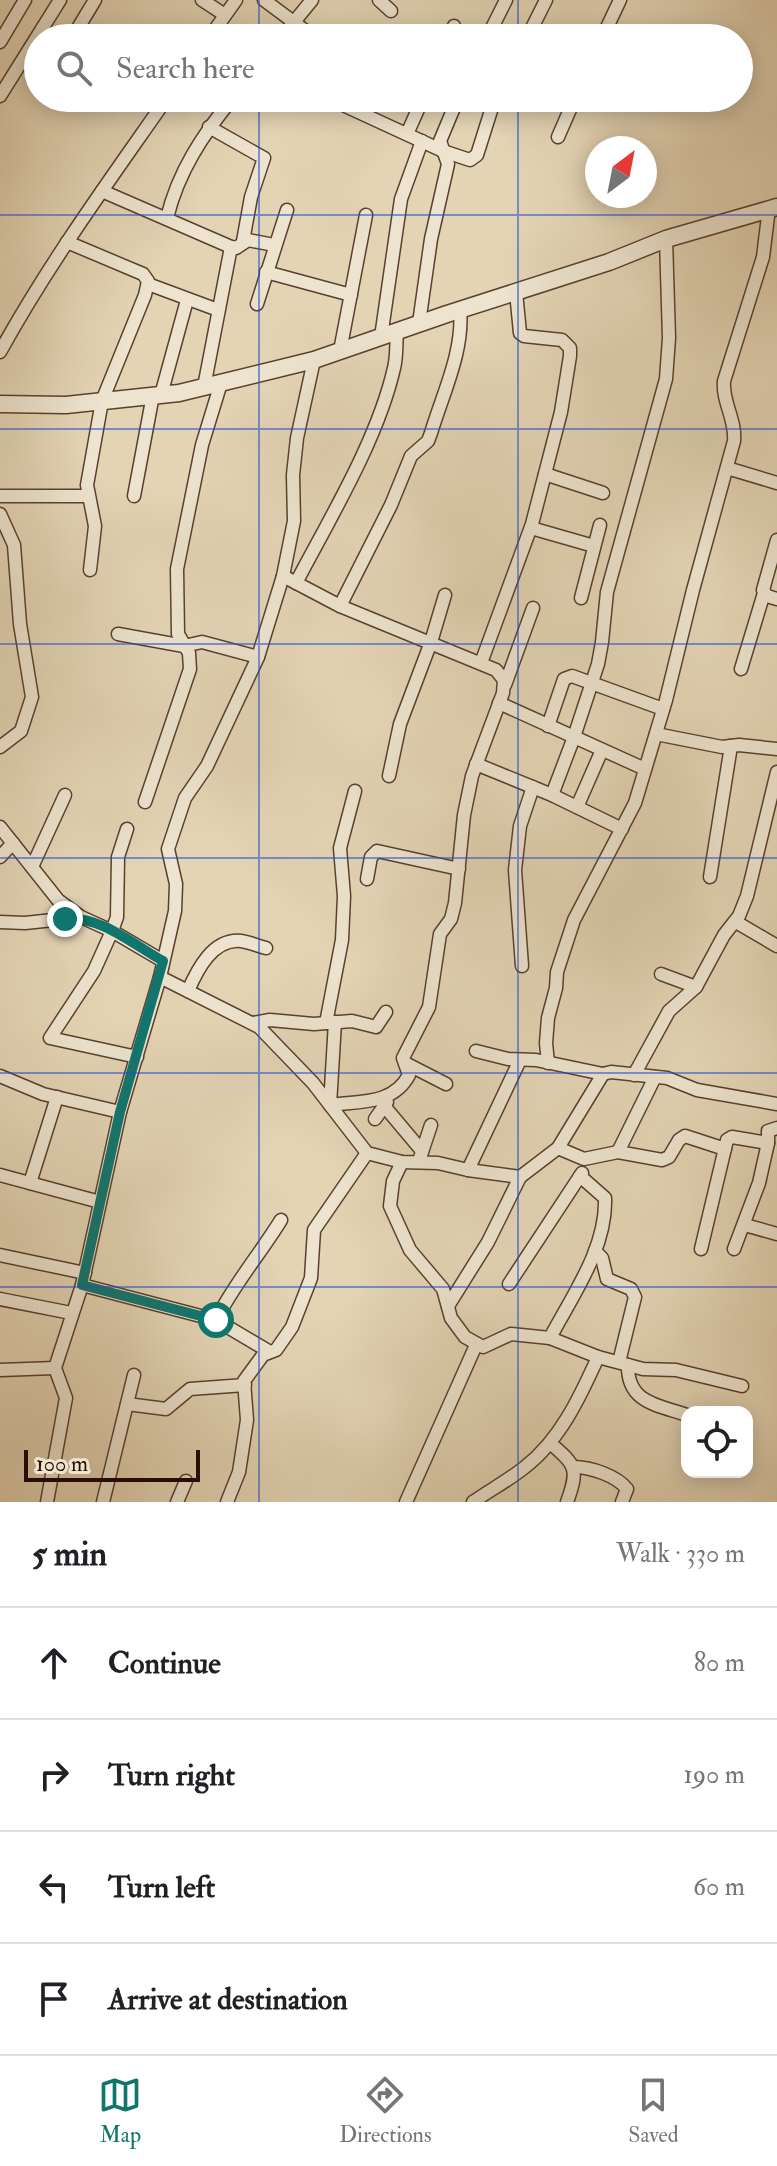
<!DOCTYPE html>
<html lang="en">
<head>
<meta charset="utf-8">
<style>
  body { margin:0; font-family:"IM FELL Double Pica",serif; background:#f6f6f6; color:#202124 }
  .controls { position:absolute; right:24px; bottom:24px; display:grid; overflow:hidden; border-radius:16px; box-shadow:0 4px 20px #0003 }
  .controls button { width:72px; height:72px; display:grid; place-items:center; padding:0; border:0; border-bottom:2px solid #e0e0e0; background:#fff; color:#202124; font:40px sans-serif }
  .compass { position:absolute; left:585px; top:136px; width:72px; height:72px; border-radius:50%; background:#fff; box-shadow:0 4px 20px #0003; rotate:32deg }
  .scale { position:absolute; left:24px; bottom:20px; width:176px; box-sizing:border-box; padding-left:8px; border:4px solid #2b0e03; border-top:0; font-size:22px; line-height:28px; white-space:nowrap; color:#2b0e03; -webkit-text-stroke:6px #ede3ce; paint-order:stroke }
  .stop { position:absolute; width:24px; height:24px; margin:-18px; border:6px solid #0f766e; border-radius:50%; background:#fff }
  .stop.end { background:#0f766e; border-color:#fff; box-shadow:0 2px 8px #0008 }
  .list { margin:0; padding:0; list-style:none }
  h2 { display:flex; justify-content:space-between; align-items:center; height:104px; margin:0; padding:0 32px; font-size:34px }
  h2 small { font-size:26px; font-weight:400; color:#757577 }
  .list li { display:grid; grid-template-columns:52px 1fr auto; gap:24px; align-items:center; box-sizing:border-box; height:112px; padding:0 32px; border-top:2px solid #e0e0e0 }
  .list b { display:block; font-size:30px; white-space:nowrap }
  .list em { font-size:26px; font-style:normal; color:#757577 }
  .icon { flex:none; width:44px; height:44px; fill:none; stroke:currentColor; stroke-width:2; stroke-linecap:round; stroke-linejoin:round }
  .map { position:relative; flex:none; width:777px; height:1502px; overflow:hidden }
  .search { position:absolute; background:#fff; box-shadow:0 4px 20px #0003; left:24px; right:24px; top:24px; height:88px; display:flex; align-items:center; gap:20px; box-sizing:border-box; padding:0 28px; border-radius:44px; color:#757577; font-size:30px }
  .sheet { height:552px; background:#fff }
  nav { display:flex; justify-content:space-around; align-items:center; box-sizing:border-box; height:112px; border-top:2px solid #e0e0e0; background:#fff; font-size:22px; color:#757577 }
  nav a { display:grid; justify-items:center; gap:4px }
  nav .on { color:#0f766e }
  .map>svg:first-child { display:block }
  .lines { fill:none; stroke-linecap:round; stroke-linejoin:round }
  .minor-casing { stroke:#59402f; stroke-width:15 }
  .tertiary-casing { stroke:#59402f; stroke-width:19 }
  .minor { stroke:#ede3ce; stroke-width:12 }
  .tertiary { stroke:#ede3ce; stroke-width:16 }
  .route { stroke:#0f766e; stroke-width:10 }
  .grid { fill:none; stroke:#1d4ed8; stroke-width:2; stroke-opacity:0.55 }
</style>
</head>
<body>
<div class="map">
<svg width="777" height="1502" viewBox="0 0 777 1502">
  <rect width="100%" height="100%" fill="#e3d4b4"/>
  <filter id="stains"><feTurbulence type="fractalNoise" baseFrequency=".0025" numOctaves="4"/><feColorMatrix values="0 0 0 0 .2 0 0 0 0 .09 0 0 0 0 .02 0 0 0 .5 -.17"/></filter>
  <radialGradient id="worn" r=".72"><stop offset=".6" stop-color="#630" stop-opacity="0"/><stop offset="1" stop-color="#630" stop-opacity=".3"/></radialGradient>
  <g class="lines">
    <defs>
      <g id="minor">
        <path d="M202,0L225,15"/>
        <path d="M264,0L315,38"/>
        <path d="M379,0L391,11"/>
        <path d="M72,38L95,0"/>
        <path d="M209,38L236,0"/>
        <path d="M281,38L312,0"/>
        <path d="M449,38L454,26"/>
        <path d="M487,38L506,0"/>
        <path d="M527,38L546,0"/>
        <path d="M602,38L620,0"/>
        <path d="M0,42L25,0"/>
        <path d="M0,96L60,0"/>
        <path d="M328,98L443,151L470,160L477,155L495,98"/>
        <path d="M209,127L264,158L251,197L243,241"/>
        <path d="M407,134L423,98"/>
        <path d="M558,137L575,98"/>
        <path d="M102,191L231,247L236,248L248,240L274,245"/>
        <path d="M167,218C178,172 203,134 233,98"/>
        <path d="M67,242L143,274L148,281L145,295L102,401L87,485L95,526L90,570"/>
        <path d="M266,272L351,295"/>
        <path d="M148,284L218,310"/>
        <path d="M257,304L287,210"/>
        <path d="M419,323L431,239L448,164L440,141L458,98"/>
        <path d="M381,337L401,199L422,141"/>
        <path d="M340,351L366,215"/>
        <path d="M0,352C49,263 109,181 167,98"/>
        <path d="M204,387L231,247"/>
        <path d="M161,395L187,300"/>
        <path d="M727,468L777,483"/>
        <path d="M545,474L603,493"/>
        <path d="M0,496H88"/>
        <path d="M134,496L153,395"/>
        <path d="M0,514L14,545L20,624L32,697L21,731L0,747"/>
        <path d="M531,528L594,546"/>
        <path d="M777,540L763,590L767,596L777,599"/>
        <path d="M283,576L340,606L496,670L504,680L503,693L472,776L464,815L455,903L451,919L440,934L429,1007L403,1058L409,1075C393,1105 360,1101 330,1105L335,1022"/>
        <path d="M296,583C330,518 378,439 394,368C397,357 396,343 397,331"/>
        <path d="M581,598L600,525"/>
        <path d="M340,606L391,505L411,456L428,441L431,433C443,393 464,351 460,309"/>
        <path d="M118,634L184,646L202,642L258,657"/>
        <path d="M481,663L532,524L561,412L570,356V348L562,340L524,336L520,333L516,292"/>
        <path d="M741,669L764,593"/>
        <path d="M505,685L533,608"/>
        <path d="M499,703L645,769"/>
        <path d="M548,726L564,679L572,676L663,709"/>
        <path d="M656,734L722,747L739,745L777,749"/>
        <path d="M476,764L552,795L622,829"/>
        <path d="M389,776L400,724L431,642L445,595"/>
        <path d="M552,795L574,737L598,664L602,642L607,592L666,379L669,338L666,239"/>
        <path d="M145,802L190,669L189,653L178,634L177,569L202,445L221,383"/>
        <path d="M577,807L602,750"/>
        <path d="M0,827L58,900L81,917L112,931L163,961"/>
        <path d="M127,829L118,857L117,917L112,931L94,971L50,1038L137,1057"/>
        <path d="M0,857L13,843"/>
        <path d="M32,867L65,795"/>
        <path d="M710,877L731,746"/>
        <path d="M367,879L371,857L377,851L459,869"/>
        <path d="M0,922L25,923L81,917"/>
        <path d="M736,922L777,946"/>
        <path d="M522,966L515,870L520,826L533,787"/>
        <path d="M661,974L696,987"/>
        <path d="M160,977L259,1027L313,1083L367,1153L402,1162L438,1163L468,1170L520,1177L558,1148L603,1074L611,1072L667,1078L697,1090L777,1104"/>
        <path d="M188,991C197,970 213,938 241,941C249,942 258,946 266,948"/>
        <path d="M253,1023L270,1020L314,1024L352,1021L376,1027L386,1012"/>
        <path d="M326,1023L342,940L344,896L340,848L355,791"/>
        <path d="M476,1051L508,1059L536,1060L603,1074"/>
        <path d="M405,1063L446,1084"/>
        <path d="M548,1063L546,1043L548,1018L556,988L557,972L574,920L635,803L666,700L693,590L734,441C736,419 722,402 724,381L763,257L769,208"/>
        <path d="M634,1075L669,1011L696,987L724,935L739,916L747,896L777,772"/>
        <path d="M0,1076L43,1094L120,1112"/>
        <path d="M385,1107L422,1151"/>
        <path d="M375,1119L387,1102"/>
        <path d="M558,1148L584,1159L618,1152L662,1160L669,1157L679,1140L685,1136L725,1149"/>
        <path d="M618,1152L655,1077"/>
        <path d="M420,1158L431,1125"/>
        <path d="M402,1162L393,1181L390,1206L410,1250L443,1289L451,1318L465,1337L483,1347L511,1334L550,1338L598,1357L643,1369L676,1370L742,1386"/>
        <path d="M468,1170L520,1060"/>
        <path d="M0,1175L100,1202"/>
        <path d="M30,1183L57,1097"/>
        <path d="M745,1225L777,1234"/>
        <path d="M701,1249L727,1140L732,1137L768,1143V1131L777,1128"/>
        <path d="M734,1249L759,1183L768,1143"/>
        <path d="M595,1251L602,1258L607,1279L631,1289L635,1297L619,1362"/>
        <path d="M0,1255L85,1273"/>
        <path d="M509,1284L582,1173"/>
        <path d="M82,1285L216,1320L270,1352"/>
        <path d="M0,1299L71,1313"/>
        <path d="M448,1306L488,1242L520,1177"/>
        <path d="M216,1320C234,1284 260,1254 281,1220"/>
        <path d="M550,1338C572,1296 607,1248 605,1198L580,1176"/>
        <path d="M628,1365C627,1403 658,1405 687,1415"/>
        <path d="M0,1370L55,1368"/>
        <path d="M127,1404L166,1409L190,1389L245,1385"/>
        <path d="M550,1443C576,1465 579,1469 567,1502"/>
        <path d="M574,1467C591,1467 617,1476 627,1489L622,1502"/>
        <path d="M47,1502L66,1398L55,1368L82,1285L120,1112L160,977L175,911L176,884L168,849L185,798L207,766L258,657L283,576L294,521L293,475L297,438L314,360"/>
        <path d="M103,1502L134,1375"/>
        <path d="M177,1502L186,1481"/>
        <path d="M227,1502L239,1472L247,1420L244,1381L263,1355L276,1350L292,1327L311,1278L314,1230L367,1153"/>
        <path d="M406,1502L476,1345"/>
        <path d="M473,1502C490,1490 509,1480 525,1467C560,1440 580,1397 598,1357"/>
      </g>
      <path id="tertiary" d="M0,404L66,405L179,393L314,360L447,314L609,262L666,239L777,207"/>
    </defs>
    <use href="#minor" class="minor-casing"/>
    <use href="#tertiary" class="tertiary-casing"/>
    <use href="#minor" class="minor"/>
    <use href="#tertiary" class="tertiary"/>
  </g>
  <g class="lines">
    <path class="route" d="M65,919C100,915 134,945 163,961L120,1112L82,1285L216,1320"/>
  </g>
  <path class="grid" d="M259,0V38M518,0V38M259,98V1502M518,98V1502M0,215H777M0,429H777M0,644H777M0,858H777M0,1073H777M0,1287H777"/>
  <rect width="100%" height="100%" filter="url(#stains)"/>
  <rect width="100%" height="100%" fill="url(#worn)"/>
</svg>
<div class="controls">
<button><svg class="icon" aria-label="locate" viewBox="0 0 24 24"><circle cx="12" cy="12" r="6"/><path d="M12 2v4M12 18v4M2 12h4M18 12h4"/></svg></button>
</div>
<svg class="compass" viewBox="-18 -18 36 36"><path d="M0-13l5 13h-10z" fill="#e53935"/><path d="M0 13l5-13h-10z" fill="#757577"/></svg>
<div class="scale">100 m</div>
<div class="stop" style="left:216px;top:1320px"></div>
<div class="stop end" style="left:65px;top:919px"></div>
<div class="search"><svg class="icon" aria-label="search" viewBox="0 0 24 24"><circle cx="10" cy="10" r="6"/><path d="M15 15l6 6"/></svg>Search here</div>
</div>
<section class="sheet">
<h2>5 min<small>Walk · 330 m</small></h2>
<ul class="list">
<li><svg class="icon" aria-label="ahead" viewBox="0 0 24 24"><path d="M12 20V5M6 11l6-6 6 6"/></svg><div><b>Continue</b></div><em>80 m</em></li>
<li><svg class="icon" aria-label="right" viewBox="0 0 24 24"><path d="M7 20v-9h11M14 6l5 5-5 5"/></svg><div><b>Turn right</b></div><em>190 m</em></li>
<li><svg class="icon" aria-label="left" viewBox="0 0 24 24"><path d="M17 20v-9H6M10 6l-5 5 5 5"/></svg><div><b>Turn left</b></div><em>60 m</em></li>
<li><svg class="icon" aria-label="arrive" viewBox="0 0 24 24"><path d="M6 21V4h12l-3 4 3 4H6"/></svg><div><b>Arrive at destination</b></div></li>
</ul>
</section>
<nav>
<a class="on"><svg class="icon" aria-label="map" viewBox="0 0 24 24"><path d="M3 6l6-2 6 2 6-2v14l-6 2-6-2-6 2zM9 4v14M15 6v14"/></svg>Map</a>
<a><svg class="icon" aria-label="directions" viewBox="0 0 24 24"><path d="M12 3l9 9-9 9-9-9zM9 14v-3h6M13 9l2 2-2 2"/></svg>Directions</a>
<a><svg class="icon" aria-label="saved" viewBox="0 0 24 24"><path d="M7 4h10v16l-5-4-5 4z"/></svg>Saved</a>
</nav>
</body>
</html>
